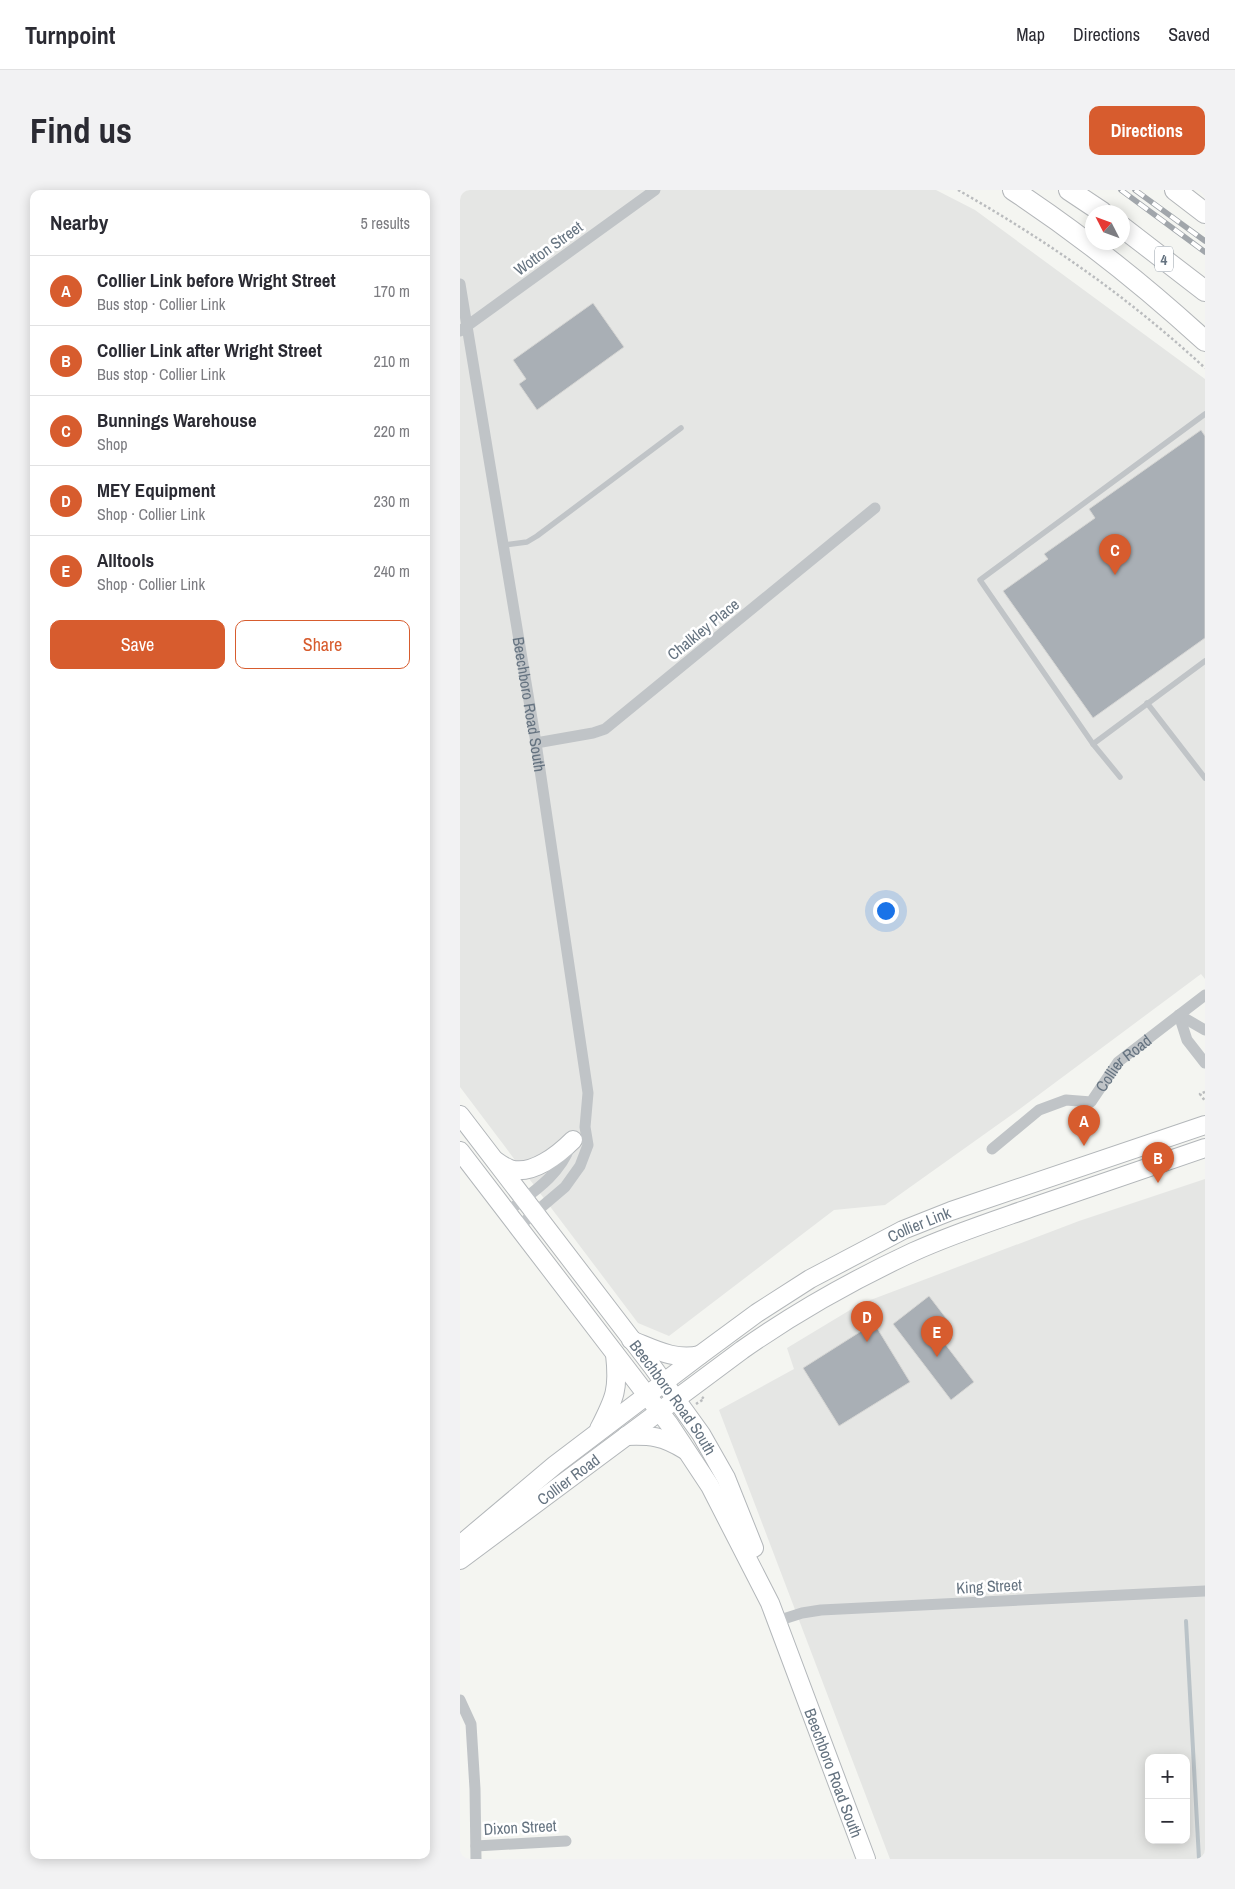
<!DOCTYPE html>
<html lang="en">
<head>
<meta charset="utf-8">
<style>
  body { margin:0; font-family:"Archivo Narrow",sans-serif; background:#f2f2f3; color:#2b2b33 }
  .controls { position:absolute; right:15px; bottom:15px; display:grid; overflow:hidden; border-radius:10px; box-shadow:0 2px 12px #0003 }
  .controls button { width:45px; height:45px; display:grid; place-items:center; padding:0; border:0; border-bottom:1px solid #e1e1e2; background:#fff; color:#2b2b33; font:25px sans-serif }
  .compass { position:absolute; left:625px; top:15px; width:45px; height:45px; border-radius:50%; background:#fff; box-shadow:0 2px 12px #0003; rotate:312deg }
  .you { position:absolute; left:425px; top:720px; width:18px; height:18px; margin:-12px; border:4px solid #fff; border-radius:50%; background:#1a73e8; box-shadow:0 0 0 8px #1a73e833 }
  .badge { display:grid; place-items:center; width:32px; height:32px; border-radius:50%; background:#d75c2e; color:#fff; font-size:16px; font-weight:700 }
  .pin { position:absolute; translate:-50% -41px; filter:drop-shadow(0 1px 2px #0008) }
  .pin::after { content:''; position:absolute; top:26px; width:18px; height:15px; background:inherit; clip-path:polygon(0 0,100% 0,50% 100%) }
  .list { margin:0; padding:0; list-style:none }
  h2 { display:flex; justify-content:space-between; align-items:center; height:65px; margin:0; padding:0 20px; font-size:21px }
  h2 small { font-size:16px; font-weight:400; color:#7c7c81 }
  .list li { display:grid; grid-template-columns:32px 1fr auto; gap:15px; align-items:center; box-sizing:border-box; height:70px; padding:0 20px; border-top:1px solid #e1e1e2 }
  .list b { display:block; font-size:19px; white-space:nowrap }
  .list p { margin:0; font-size:16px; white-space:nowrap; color:#7c7c81 }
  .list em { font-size:16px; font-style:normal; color:#7c7c81 }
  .actions { display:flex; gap:10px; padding:15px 20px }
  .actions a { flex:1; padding:11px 0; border:1px solid #d75c2e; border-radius:10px; text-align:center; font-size:18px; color:#d75c2e }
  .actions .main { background:#d75c2e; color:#fff }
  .map { position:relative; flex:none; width:745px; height:1669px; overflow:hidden; border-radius:10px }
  header { display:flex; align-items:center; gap:30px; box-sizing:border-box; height:70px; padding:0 25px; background:#fff; border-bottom:1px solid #e1e1e2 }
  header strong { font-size:24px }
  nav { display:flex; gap:28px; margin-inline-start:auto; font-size:18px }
  .intro { display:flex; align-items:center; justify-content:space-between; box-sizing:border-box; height:120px; padding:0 30px }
  h1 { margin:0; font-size:35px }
  .button { padding:12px 22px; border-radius:10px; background:#d75c2e; color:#fff; font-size:18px; font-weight:700 }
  main { display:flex; gap:30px; padding:0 30px }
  aside { flex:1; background:#fff; border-radius:10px; box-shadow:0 2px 12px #0003 }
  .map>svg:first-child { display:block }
  .built { fill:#e5e6e4; fill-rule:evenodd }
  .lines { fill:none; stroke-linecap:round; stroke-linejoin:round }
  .stream { stroke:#bac3c8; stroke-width:4 }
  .building { fill:#a9afb5; stroke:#d6d6d4 }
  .primary-casing { stroke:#b3b7ba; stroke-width:20 }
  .highway-casing { stroke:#b3b6b9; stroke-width:22 }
  .path { stroke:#babcbe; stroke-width:2.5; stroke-dasharray:2.5 2.5; stroke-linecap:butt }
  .lane { stroke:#c0c4c7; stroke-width:5.5 }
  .street { stroke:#c0c4c7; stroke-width:11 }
  .primary { stroke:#fff; stroke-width:18 }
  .highway { stroke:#fff; stroke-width:20 }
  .rail-casing { stroke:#a1a6ab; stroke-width:5.5 }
  .rail { stroke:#fff; stroke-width:4; stroke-dasharray:11; stroke-linecap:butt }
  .labels { text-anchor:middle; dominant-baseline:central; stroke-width:5; stroke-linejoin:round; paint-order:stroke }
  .shield { fill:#fff; stroke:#939da6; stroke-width:1 }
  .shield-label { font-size:15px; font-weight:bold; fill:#657380 }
  .street-label { font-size:16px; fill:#657380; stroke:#fff }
</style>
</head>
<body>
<header>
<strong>Turnpoint</strong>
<nav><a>Map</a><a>Directions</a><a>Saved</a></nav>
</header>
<div class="intro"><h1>Find us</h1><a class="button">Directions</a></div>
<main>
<aside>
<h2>Nearby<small>5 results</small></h2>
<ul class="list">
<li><span class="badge">A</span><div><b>Collier Link before Wright Street</b><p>Bus stop · Collier Link</p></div><em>170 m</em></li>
<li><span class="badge">B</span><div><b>Collier Link after Wright Street</b><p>Bus stop · Collier Link</p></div><em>210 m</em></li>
<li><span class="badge">C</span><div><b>Bunnings Warehouse</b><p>Shop</p></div><em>220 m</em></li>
<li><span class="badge">D</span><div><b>MEY Equipment</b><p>Shop · Collier Link</p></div><em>230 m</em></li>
<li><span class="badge">E</span><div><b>Alltools</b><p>Shop · Collier Link</p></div><em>240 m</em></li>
</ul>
<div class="actions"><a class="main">Save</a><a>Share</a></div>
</aside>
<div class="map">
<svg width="745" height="1669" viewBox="0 0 745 1669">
  <rect width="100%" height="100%" fill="#f4f5f1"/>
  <g class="built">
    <path d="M0,0H476L515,20L745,189V789L741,784L557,921L425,1015L374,1020L209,1146L178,1133L0,897Z"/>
    <path d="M745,989V1669H430L259,1220L334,1179L327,1158L400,1114L619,1031ZM689,1568H726V1650H689Z"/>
  </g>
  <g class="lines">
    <path class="stream" d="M726,1431L739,1669"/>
  </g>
  <g class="building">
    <path d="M133,113L164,157L77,220L59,194L66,189L53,170Z"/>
    <path d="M741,240L745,246V448L633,528L543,401L588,369L584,364L635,328L629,319Z"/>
    <path d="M469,1106L489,1132L476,1142L514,1192L491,1210L433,1134Z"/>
    <path d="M414,1133L450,1192L379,1236L343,1178Z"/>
  </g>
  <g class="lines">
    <defs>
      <g id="primary">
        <path id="s3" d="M0,925L192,1176L241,1244L266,1288L294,1358"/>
        <path id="s4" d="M0,961L209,1234L250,1296L310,1413L406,1669"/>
        <path d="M36,971C40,974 45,977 50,979C72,986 99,964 113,950"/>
        <path d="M171,1150C194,1159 215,1171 240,1165"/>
        <path d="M139,1239C155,1208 159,1199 155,1164"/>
        <path d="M166,1246C190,1245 203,1246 225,1260"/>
        <path id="s5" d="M0,1355L95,1275L240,1165L297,1123L350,1089L443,1040L491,1021L745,935"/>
        <path id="s6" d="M0,1370L282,1160C336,1122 393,1090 453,1062C490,1045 530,1032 570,1018C628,998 686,978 745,958"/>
      </g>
      <g id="highway">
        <path d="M553,0C621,45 685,96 745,151"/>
        <path d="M609,0L642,22"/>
        <path d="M715,0L745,23"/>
        <path d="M662,37L745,101"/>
      </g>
    </defs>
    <use href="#primary" class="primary-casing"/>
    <use href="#highway" class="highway-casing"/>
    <g class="path">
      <path d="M498,0C589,52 668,107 745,178"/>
      <path d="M745,902L740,904L745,911"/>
      <path d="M236,1214L244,1209L242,1207"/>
    </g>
    <g class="lane">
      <path d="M44,355L67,352L77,346L221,238"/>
      <path d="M687,513L745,588"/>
      <path d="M633,554L745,471"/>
      <path d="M660,587L633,554L520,390L745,224"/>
    </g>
    <g class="street">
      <path id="s1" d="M0,94L76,553L128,903L125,937L128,955L120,976L105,997L58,1037"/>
      <path d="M0,141L195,0"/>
      <path d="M76,553L133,543L145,539L415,318"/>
      <path d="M719,825L727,850L745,873"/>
      <path d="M719,825L745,840"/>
      <path id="s2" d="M532,959L579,920L606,910L631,912L658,872L745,805"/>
      <path d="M47,1022C70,1004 100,986 110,956"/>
      <path d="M317,1431L342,1423L361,1420L745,1401"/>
      <path d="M0,1510L11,1534L15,1599L16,1669"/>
      <path d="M16,1656L106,1651"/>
    </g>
    <use href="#primary" class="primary"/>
    <use href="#highway" class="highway"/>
    <defs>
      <g id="rail">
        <path d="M661,0L745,62"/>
        <path d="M675,0L745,51"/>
      </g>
    </defs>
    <use href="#rail" class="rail-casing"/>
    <use href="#rail" class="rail"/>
  </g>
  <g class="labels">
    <rect class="shield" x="695" y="56.5" width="18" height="25" rx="4"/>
    <g class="shield-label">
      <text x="704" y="69">4</text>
    </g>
    <g class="street-label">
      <text transform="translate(88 58) rotate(-36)">Wotton Street</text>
      <text transform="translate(243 439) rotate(-39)">Chalkley Place</text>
      <text stroke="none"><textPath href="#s1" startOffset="426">Beechboro Road South</textPath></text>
      <text stroke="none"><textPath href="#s2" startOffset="166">Collier Road</textPath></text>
      <text stroke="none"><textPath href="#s5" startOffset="562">Collier Link</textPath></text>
      <text stroke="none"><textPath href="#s3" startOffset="354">Beechboro Road South</textPath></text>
      <text stroke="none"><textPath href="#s6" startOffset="135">Collier Road</textPath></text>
      <text transform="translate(529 1396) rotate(-3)">King Street</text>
      <text stroke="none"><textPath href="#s4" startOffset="731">Beechboro Road South</textPath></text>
      <text transform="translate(60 1637) rotate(-3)">Dixon Street</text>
    </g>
  </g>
</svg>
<div class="controls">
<button>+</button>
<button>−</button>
</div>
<svg class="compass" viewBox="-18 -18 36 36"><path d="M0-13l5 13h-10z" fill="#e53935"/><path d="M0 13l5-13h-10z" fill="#7c7c81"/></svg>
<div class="you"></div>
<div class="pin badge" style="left:624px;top:956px">A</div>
<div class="pin badge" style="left:698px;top:993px">B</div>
<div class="pin badge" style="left:655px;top:385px">C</div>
<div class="pin badge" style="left:407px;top:1152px">D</div>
<div class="pin badge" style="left:477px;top:1167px">E</div>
</div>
</main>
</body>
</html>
